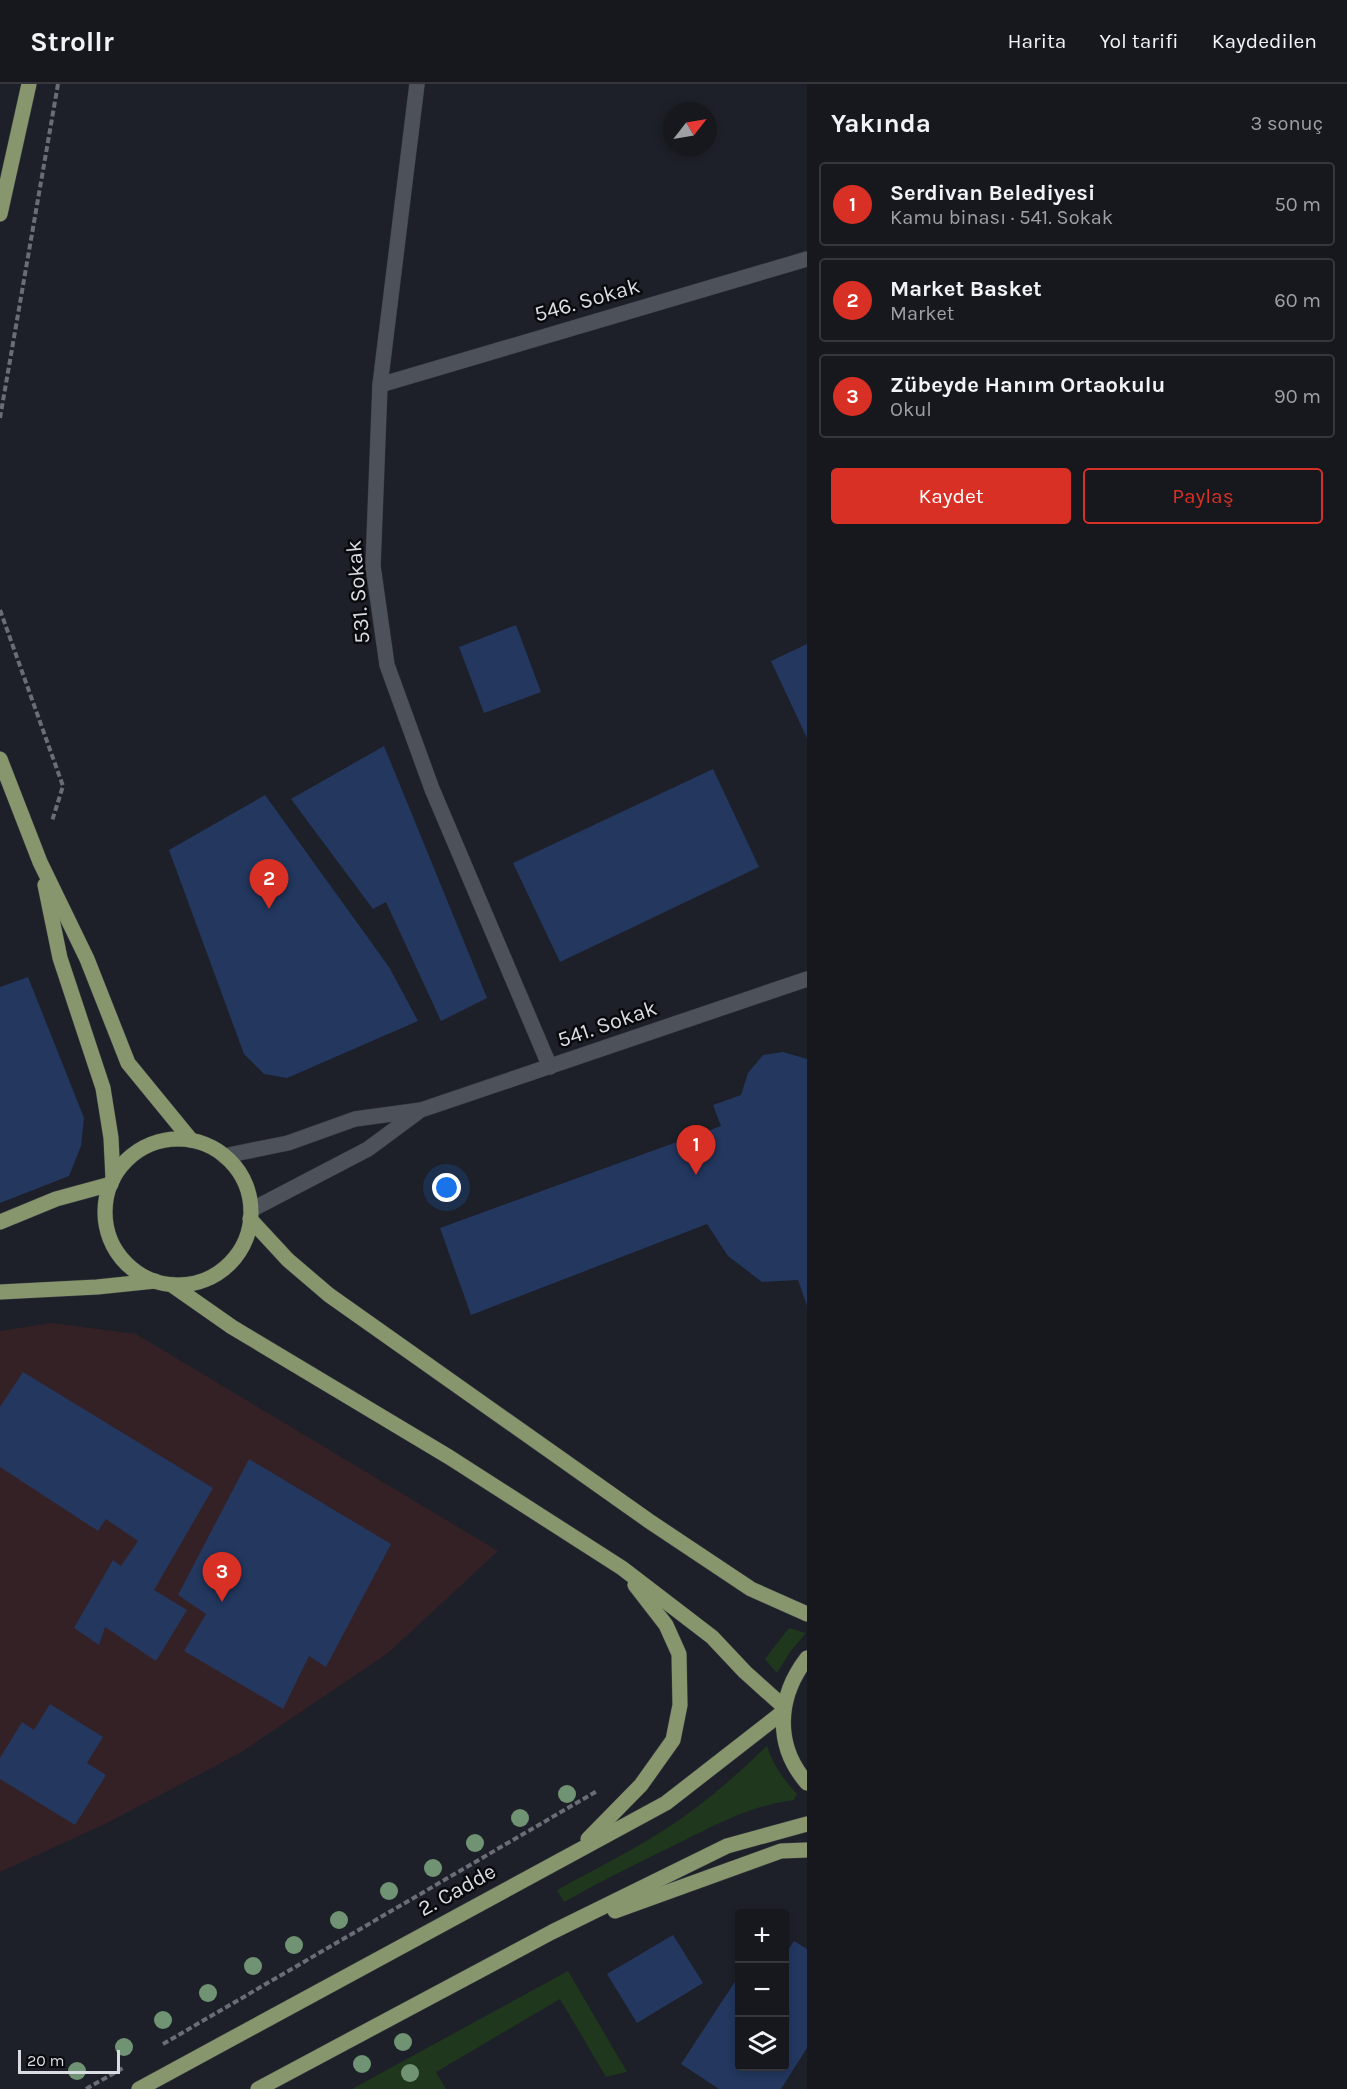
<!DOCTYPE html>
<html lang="tr">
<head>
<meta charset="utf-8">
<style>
  body { margin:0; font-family:Karla,sans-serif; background:#23252b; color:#f1f3f6 }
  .controls { position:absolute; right:18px; bottom:18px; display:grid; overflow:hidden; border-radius:6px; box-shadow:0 3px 9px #0003 }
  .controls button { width:54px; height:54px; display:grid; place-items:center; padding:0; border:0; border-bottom:2px solid #35373c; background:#16181e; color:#f1f3f6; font:30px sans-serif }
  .compass { position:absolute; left:663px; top:18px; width:54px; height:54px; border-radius:50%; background:#16181e; box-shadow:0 3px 9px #0003; rotate:59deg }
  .scale { position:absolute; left:18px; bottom:15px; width:102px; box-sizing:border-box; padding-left:6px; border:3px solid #d9dce1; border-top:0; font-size:16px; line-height:21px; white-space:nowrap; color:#d9dce1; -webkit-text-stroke:4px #080a0d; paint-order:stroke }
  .you { position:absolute; left:447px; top:1104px; width:21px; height:21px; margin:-15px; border:4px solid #fff; border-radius:50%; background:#1a73e8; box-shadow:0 0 0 9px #1a73e833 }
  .badge { display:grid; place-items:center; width:39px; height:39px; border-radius:50%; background:#d93025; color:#fff; font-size:20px; font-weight:700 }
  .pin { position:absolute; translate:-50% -50px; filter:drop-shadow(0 2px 3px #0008) }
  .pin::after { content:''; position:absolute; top:32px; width:21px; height:18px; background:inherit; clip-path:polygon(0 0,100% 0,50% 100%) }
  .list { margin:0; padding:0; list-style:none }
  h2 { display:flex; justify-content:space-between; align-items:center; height:78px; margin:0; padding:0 24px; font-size:26px }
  h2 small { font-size:20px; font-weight:400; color:#9ea0a4 }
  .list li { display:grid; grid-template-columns:39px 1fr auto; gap:18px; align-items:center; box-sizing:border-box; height:84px; margin:0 12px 12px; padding:0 12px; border:2px solid #35373c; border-radius:6px }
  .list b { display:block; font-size:22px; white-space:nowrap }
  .list p { margin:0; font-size:20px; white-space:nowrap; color:#9ea0a4 }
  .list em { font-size:20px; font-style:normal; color:#9ea0a4 }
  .actions { display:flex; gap:12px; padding:18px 24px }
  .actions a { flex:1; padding:14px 0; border:2px solid #d93025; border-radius:6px; text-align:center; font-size:21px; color:#d93025 }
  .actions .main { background:#d93025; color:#fff }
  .icon { flex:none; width:33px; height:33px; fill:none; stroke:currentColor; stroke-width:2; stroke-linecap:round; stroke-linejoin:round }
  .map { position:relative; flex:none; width:807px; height:2005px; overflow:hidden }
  header { display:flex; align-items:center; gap:36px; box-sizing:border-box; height:84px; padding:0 30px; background:#16181e; border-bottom:2px solid #35373c }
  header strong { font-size:28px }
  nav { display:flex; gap:33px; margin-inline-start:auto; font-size:21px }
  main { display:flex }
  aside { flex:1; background:#16181e }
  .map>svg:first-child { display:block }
  .education { fill:#342126 }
  .green { fill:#1e371d }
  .building { fill:#23375f }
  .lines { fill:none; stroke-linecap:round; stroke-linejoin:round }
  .minor-casing { stroke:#393c42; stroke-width:16 }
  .major-casing { stroke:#393c42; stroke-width:16 }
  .path { stroke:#6a6d74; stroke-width:4; stroke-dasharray:6 3; stroke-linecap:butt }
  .minor { stroke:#4d525a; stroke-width:15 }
  .major { stroke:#88966d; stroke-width:15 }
  .tree { fill:#709373 }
  .labels { text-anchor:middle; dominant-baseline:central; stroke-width:5; stroke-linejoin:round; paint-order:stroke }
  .street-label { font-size:22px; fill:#d9dce1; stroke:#080a0d }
</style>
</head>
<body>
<header>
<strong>Strollr</strong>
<nav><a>Harita</a><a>Yol tarifi</a><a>Kaydedilen</a></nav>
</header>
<main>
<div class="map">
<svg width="807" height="2005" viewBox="0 0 807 2005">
  <rect width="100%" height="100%" fill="#1d2028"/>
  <path class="education" d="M52,1239L136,1250L498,1467L388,1569L240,1669L107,1739L0,1788V1247Z"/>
  <g class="green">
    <path d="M789,1544L806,1549L790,1568L777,1589L765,1575Z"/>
    <path d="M767,1662C774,1683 782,1693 797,1710L794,1716C753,1721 719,1739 683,1757C643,1776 603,1796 564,1818L557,1806C604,1780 654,1756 697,1723C722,1704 745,1683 767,1662Z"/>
    <path d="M568,1887L627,1988L606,1993L560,1915L436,1988L446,2005H352Z"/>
  </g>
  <g class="building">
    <path d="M516,541L541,608L484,629L459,563Z"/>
    <path d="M807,560V654L771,577Z"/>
    <path d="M384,662L487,914L441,937L386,818L373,825L291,715Z"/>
    <path d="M713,685L759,783L560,878L513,779Z"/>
    <path d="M265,711L389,883L418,937L287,994L264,990L244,970L169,766Z"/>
    <path d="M28,893L84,1034L81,1062L69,1092L0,1119V903Z"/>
    <path d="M783,968L807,975V1222L798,1196L762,1198L728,1172L707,1140L471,1231L440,1144L721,1042L713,1021L741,1011L748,989L763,971Z"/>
    <path d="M23,1288L213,1404L154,1506L187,1526L156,1577L105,1543L99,1561L74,1544L113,1476L121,1482L138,1457L106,1435L98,1447L0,1383V1323Z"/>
    <path d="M249,1375L391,1460L326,1583L309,1572L283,1625L184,1567L206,1530L178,1511Z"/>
    <path d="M50,1620L103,1653L87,1679L106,1691L75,1741L0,1695V1674L22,1638L34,1646Z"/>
    <path d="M673,1851L703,1899L637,1939L607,1890Z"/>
    <path d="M794,1857L807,1865V1964L781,2005H719L681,1980L740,1890V1982H784V1872Z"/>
  </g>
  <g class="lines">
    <defs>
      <g id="minor">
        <path d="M417,0L380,301L373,482L387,581L432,705L550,983"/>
        <path d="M380,301L807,175"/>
        <path d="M224,1072L288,1059L355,1035L421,1026L807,895"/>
        <path d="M251,1126L368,1065L418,1028"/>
      </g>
      <g id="major">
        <path d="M0,130L29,0"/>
        <path d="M0,675L40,778L87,875L128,979L191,1056"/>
        <path d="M45,801L60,874L103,1004L111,1054L113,1095"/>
        <circle cx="178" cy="1128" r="73"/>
        <path d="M250,1135L288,1176L329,1211L649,1437L751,1505L807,1530"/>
        <path d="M0,1138L56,1115L111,1100"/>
        <path d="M172,1201L232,1243L449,1373L622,1484L712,1553L745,1588L784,1623"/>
        <path d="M0,1208L97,1203L155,1197"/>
        <path d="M807,1574C777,1613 774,1661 807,1699"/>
        <path d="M588,1755L641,1701L673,1656L680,1621L679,1570L666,1541L635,1501"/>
        <path d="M615,1827L781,1767L807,1766"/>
        <path d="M139,2005L666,1719L783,1628"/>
        <path d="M258,2005L552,1848L727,1762L807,1740"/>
      </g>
    </defs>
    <use href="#minor" class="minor-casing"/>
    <use href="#major" class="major-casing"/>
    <g class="path">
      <path d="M0,334L58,0"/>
      <path d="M0,526L63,702L52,737"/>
      <path d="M163,1960L597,1707"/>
      <path d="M86,2005L123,1984"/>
    </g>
    <use href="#minor" class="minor"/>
    <use href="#major" class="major"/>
  </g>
  <g class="tree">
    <circle cx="567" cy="1710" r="9"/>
    <circle cx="520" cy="1734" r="9"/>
    <circle cx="475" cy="1759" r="9"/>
    <circle cx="433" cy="1784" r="9"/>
    <circle cx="389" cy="1807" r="9"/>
    <circle cx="339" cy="1836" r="9"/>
    <circle cx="294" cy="1861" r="9"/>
    <circle cx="253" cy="1882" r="9"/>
    <circle cx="208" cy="1909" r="9"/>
    <circle cx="163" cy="1936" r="9"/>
    <circle cx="403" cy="1958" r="9"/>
    <circle cx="124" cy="1963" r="9"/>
    <circle cx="362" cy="1980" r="9"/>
    <circle cx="77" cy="1987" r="9"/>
    <circle cx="410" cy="1989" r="9"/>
  </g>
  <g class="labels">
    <g class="street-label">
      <text transform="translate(587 216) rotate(-16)">546. Sokak</text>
      <text transform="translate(358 508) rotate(-95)">531. Sokak</text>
      <text transform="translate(607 940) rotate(-19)">541. Sokak</text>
      <text transform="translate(457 1806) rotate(-29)">2. Cadde</text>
    </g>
  </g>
</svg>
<div class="controls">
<button>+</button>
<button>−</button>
<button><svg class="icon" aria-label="layers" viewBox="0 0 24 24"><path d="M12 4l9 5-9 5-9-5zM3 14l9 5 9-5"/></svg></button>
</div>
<svg class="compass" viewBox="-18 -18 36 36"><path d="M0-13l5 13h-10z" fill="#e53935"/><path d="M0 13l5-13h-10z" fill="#9ea0a4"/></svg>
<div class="scale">20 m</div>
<div class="you"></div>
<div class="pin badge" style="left:696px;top:1091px">1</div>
<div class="pin badge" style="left:269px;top:825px">2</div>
<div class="pin badge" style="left:222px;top:1518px">3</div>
</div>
<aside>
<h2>Yakında<small>3 sonuç</small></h2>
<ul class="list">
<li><span class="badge">1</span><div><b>Serdivan Belediyesi</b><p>Kamu binası · 541. Sokak</p></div><em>50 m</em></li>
<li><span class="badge">2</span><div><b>Market Basket</b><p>Market</p></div><em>60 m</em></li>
<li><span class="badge">3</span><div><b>Zübeyde Hanım Ortaokulu</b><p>Okul</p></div><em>90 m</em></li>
</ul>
<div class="actions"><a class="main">Kaydet</a><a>Paylaş</a></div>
</aside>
</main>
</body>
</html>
